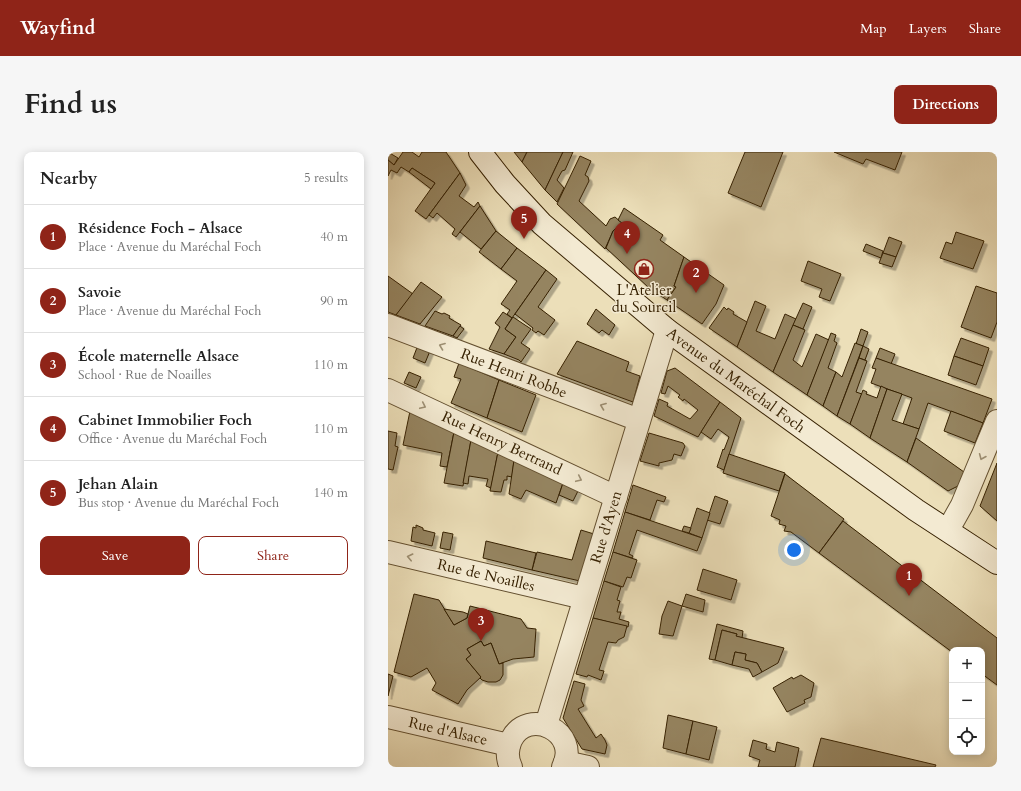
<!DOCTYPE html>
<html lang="en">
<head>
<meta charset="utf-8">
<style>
  body { margin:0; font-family:Cardo,serif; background:#f6f6f6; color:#222 }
  .controls { position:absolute; right:12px; bottom:12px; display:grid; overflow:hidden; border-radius:8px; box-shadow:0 2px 10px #0003 }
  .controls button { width:36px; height:36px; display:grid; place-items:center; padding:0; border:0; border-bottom:1px solid #e0e0e0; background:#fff; color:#222; font:20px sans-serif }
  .you { position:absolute; left:406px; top:398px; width:14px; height:14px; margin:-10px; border:3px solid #fff; border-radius:50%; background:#1a73e8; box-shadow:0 0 0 6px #1a73e833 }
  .badge { display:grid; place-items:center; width:26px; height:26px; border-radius:50%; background:#8f2418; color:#fff; font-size:13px; font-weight:700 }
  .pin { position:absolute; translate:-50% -33px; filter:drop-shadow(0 1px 2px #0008) }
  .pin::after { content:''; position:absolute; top:21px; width:14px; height:12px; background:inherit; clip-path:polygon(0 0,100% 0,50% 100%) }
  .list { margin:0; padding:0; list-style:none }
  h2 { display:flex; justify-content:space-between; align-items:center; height:52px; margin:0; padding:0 16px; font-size:17px }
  h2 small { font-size:13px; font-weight:400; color:#767676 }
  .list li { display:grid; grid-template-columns:26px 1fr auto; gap:12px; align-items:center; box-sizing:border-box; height:64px; padding:0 16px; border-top:1px solid #e0e0e0 }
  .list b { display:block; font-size:15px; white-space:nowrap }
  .list p { margin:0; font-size:13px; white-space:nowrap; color:#767676 }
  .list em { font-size:13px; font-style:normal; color:#767676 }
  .actions { display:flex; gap:8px; padding:12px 16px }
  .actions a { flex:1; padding:9px 0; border:1px solid #8f2418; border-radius:8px; text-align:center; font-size:14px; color:#8f2418 }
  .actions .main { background:#8f2418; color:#fff }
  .icon { flex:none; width:22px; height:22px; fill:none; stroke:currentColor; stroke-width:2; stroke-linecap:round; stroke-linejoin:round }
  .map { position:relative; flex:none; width:609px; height:615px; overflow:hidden; border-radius:8px }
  header { display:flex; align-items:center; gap:24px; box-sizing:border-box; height:56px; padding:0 20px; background:#8f2418; color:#fff }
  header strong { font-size:19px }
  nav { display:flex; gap:22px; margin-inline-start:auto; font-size:14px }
  .intro { display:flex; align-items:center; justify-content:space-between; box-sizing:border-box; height:96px; padding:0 24px }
  h1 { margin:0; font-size:28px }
  .button { padding:10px 18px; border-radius:8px; background:#8f2418; color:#fff; font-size:14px; font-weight:700 }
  main { display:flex; gap:24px; padding:0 24px }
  aside { flex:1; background:#fff; border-radius:8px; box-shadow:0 2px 10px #0003 }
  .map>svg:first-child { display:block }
  .building { fill:#958461; stroke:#362102; filter:url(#shadow) }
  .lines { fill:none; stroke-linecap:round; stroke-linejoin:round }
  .street-casing { stroke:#645030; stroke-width:24 }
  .secondary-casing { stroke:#362102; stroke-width:24 }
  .street { stroke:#f3ead2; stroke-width:22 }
  .secondary { stroke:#f3ead2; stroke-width:22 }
  .oneway { stroke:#9e9074 }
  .labels { text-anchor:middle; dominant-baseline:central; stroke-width:3; stroke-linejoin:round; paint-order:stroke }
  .poi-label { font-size:15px; fill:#362102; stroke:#f3ead2 }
  .street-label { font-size:15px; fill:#362102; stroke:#f3ead2 }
</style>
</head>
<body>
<header>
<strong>Wayfind</strong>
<nav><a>Map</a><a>Layers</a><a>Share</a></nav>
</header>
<div class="intro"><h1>Find us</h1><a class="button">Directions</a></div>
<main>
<aside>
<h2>Nearby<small>5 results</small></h2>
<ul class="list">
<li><span class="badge">1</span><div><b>Résidence Foch - Alsace</b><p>Place · Avenue du Maréchal Foch</p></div><em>40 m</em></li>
<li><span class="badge">2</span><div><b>Savoie</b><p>Place · Avenue du Maréchal Foch</p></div><em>90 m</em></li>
<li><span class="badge">3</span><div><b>École maternelle Alsace</b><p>School · Rue de Noailles</p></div><em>110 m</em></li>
<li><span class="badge">4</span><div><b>Cabinet Immobilier Foch</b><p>Office · Avenue du Maréchal Foch</p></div><em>110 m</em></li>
<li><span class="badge">5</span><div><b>Jehan Alain</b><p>Bus stop · Avenue du Maréchal Foch</p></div><em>140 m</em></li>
</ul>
<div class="actions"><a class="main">Save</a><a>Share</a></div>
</aside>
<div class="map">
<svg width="609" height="615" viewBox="0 0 609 615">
  <defs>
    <filter id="shadow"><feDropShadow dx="3.5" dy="3.5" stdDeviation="0" flood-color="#0004"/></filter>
  </defs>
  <rect width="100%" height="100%" fill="#ecdfb9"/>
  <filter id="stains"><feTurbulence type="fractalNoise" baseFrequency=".005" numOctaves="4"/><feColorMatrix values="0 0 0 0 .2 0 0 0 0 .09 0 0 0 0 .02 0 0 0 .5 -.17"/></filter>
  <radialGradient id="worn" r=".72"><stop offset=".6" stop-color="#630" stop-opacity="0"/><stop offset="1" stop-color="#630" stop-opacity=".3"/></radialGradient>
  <g class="building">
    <path d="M0,0L10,6L6,13L0,8Z"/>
    <path d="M15,0H24L31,5L34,0H58L72,21L38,67L27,59L47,31L24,16L21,20L13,15L9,21L3,18L0,24V8L6,13Z"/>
    <path d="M126,0H139L134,10Z"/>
    <path d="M139,0H175L157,38L134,10Z"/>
    <path d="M175,0H185L177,18L174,19L169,28L176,36L169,50L157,38Z"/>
    <path d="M357,0H395L373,55L340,41Z"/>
    <path d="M446,0H514L507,18L478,7L475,12Z"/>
    <path d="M192,4L203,9L197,23L200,25L201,29L191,49L218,74L222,67L227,65L234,71L225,79L217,97L169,52Z"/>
    <path d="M24,16L47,31L43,37L21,20Z"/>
    <path d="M72,21L78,33L71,44L86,55L90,50L92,54L68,85L64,82L67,77L49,61L45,66L41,63Z"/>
    <path d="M92,54L108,79L93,97L72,80Z"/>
    <path d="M236,56L275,83L272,88L296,105L286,134L288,135L279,148L261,136L218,96L225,79L234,71L230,68Z"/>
    <path d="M108,79L129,96L113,117L91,100Z"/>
    <path d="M568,80L596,89L585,117L552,106L558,90L564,92Z"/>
    <path d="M501,85L514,90L508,105L495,101Z"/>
    <path d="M478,92L495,99L493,106L475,99Z"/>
    <path d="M129,96L158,118L124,166L119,162L122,158L113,152L129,129L113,117Z"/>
    <path d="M495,101L508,105L504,115L491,111Z"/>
    <path d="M296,105L336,133L328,152L314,172L279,148L288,135L286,134Z"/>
    <path d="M420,109L453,122L442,149L431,145L434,137L413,129Z"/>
    <path d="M158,118L169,127L150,155L167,168L156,183L150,179L148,181L144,178L145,176L127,162Z"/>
    <path d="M0,124L25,142L8,163L0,160Z"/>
    <path d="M33,130L54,145L32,172L8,163Z"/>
    <path d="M588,134L609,141V170L603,186L573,175Z"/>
    <path d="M367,149L378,154L368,179L387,187L397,162L408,167L385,220L349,195Z"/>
    <path d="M415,151L424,155L415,177L405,173Z"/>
    <path d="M336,155L339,158L340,156L346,160L345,162L359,170L349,195L321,176Z"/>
    <path d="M208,157L227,173L221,183L214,178L211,181L199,172Z"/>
    <path d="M47,159L54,162L56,161L62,164L61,166L73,173L65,184L37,174Z"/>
    <path d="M115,160L124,166L117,177L128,185L116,202L101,197L112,175L107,171Z"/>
    <path d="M125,165L143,177L133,191L142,197L133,210L131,208L116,202L128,185L117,177Z"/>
    <path d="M405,173L417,178L405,208L414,215L428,182L441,188L419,243L385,220Z"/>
    <path d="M72,174L76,177L69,186L65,184Z"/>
    <path d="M473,177L480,180L475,194L468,192Z"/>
    <path d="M443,181L448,183L446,189L449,191L440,216L448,220L435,254L419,243Z"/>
    <path d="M573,186L601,196L595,214L566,204Z"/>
    <path d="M189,189L241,210L238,219L252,224L245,250L169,222Z"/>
    <path d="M467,191L475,194L449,264L435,254L448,220L454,225Z"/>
    <path d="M30,193L42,199L37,211L25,206Z"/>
    <path d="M475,194L481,197L477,208L471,206Z"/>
    <path d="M492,196L507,202L503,212L488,206Z"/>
    <path d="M566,204L595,214L588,233L560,223Z"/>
    <path d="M471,206L479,209L468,240L474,242L462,272L449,264Z"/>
    <path d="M488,206L604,247L595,271L540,251L531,277L515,272L524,246L483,231L488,217L484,216Z"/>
    <path d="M71,211L111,228L99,266L63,251L73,227L66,225Z"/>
    <path d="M287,216L332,250L310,285L266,264L271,247L280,251L279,254L302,267L310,258L296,247L295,249L290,245L292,243L280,234L277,242L273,241L279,219Z"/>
    <path d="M21,220L33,225L28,236L16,231Z"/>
    <path d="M111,228L148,243L134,280L99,266Z"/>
    <path d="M493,234L499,237L482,286L462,272L475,238L479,240L478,242L489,246Z"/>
    <path d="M499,237L514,242L504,268L531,277L519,310L482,286Z"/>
    <path d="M332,250L353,266L336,318L329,315L335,297L336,298L341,285L330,277L323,287L313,280Z"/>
    <path d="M22,259L66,280L59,315L52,314L54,301L15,293Z"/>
    <path d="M563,259L595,271L587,291L556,279Z"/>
    <path d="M0,279L9,281L7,294L10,295L5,318L0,317Z"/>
    <path d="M66,280L83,288L75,334L56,331Z"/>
    <path d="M261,281L295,291L297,294L293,304L286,302L284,308L271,311V314L252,309Z"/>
    <path d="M528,286L576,320L570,334L560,339L519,310Z"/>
    <path d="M83,288L110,300L103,336L98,334L100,327L81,324L80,332L75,331Z"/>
    <path d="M110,300L126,308L124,325L119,324V328H116L113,340L102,339Z"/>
    <path d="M341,302L397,321L391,339L335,321Z"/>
    <path d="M126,308L175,331L168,351L138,338L133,347L121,342Z"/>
    <path d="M609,311V369L592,354Z"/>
    <path d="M397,322L456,367L431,401L403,380L396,379L398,374L391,372L392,368L383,364Z"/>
    <path d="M175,331L190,339L185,349L171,343Z"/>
    <path d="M245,333L278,345L276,350L269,348L262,368L237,360Z"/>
    <path d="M327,344L340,349L332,372L319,368Z"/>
    <path d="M309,356L322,361L314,386L301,381Z"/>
    <path d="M237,360L314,386L309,399L249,378L241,402L245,404L244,406L225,400Z"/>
    <path d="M455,369L609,486V533L594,522V498H564V500L431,401Z"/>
    <path d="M28,373L35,376V378L47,381L44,394L23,389L25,375L28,376Z"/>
    <path d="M296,374L303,376L301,381L294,379Z"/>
    <path d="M193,378L206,382L192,429L144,418L149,400L184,408Z"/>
    <path d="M55,380L65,382L62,398L52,396Z"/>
    <path d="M98,389L148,401L144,418L95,406Z"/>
    <path d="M225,400L249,408L243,426L239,425L235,435L216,429Z"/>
    <path d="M315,417L349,428L343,448L309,438Z"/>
    <path d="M216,429L233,435L229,448L232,449L229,460H233L231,467L241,470L240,475L205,466Z"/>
    <path d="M26,442L51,448L66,473L79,466L82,454L133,467L139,476L148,477L146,505L125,507L111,512L103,491L96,494L93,489L79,497L83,503L78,507L93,525L79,538L70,552L44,538L48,531L39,516L23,525L6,520Z"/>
    <path d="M298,442L317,448L315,460L294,454Z"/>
    <path d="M280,449L294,454L285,484L271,482L274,464Z"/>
    <path d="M56,457L75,460L80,462L79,466L66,473Z"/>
    <path d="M205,466L239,474L236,485L230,488L228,491L220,490L211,518L216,519L213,528L200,523L199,525L188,522Z"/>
    <path d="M329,472L355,479L354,486L348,484L349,482L334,478L327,508L321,507Z"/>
    <path d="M334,478L349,482L348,484L396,496L390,511L374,520L369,511L357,508L358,502L347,500L344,513L327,508Z"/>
    <path d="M93,489L96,494L103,491L111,512L115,511V523L112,528L108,530H100L94,528L92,526L93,525L78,507L83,503L79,497Z"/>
    <path d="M347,500L358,502L357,508L369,511L374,520L365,525L361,517L344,513Z"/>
    <path d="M0,522L5,524L0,544Z"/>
    <path d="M413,523L426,531L423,545L416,548L417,551L399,560L385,536L404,525L405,527Z"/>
    <path d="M186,529L197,532L193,548L196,554L190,557L208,586L213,582L217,588L219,593L217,602L194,597L175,566Z"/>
    <path d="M280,563L305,569L298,602L275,596Z"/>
    <path d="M305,569L329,575L321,608L298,602Z"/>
    <path d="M433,586L548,613L547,615H425Z"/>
    <path d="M365,588L379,592L378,597L387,600L389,590L411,596L407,615H370L372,608L361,604Z"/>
  </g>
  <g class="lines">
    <defs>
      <g id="street">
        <path d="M0,173L251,268"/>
        <path d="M0,238L228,345"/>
        <path d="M560,378L574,353L609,269"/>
        <path d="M0,400L196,446"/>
        <path d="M0,565L121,593"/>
        <path d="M158,573L279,178"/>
        <path d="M177,610L200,615"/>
        <path d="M123,615C119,607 119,597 123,588C140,554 193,580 175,615"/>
      </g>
      <path id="secondary" d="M92,0L117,32L154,72L279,178L528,358L609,411"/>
    </defs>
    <use href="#street" class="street-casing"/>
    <use href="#secondary" class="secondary-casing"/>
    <use href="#street" class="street"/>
    <use href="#secondary" class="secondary"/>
  </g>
  <defs><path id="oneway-chevron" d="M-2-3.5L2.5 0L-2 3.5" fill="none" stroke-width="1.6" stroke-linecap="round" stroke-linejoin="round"/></defs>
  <g class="oneway">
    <use href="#oneway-chevron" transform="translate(54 194) rotate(-159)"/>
    <use href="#oneway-chevron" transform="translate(35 254) rotate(25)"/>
    <use href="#oneway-chevron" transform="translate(215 254) rotate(-159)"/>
    <use href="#oneway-chevron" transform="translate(594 305) rotate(113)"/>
    <use href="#oneway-chevron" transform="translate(191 327) rotate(25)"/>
    <use href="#oneway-chevron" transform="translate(22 405) rotate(-167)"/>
  </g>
  <defs>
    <symbol id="shop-ring" viewBox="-11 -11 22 22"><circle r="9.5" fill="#f3ead2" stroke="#8f2418" stroke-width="1.5"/><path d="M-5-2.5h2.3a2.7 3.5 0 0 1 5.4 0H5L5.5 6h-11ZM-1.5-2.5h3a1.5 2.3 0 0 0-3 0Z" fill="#8f2418"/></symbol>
  </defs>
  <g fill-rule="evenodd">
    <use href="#shop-ring" x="245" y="106" width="22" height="22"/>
  </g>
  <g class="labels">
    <g class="poi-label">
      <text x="256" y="138">L'Atelier<tspan x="256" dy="17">du Sourcil</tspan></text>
    </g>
    <g class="street-label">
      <text transform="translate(126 221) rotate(21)">Rue Henri Robbe</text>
      <text transform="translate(348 228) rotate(36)">Avenue du Maréchal Foch</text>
      <text transform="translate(114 291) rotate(25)">Rue Henry Bertrand</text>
      <text transform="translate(218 375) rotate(-73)">Rue d'Ayen</text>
      <text transform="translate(98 423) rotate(13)">Rue de Noailles</text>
      <text transform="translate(60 579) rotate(13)">Rue d'Alsace</text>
    </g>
  </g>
  <rect width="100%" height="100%" filter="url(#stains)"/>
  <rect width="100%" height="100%" fill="url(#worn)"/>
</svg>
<div class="controls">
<button>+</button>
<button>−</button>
<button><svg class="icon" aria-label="locate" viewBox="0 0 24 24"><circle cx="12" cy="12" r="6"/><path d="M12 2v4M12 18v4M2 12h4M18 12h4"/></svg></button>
</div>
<div class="you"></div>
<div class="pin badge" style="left:521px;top:444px">1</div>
<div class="pin badge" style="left:308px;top:141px">2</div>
<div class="pin badge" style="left:93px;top:489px">3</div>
<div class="pin badge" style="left:239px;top:102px">4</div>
<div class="pin badge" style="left:136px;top:87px">5</div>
</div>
</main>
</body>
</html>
